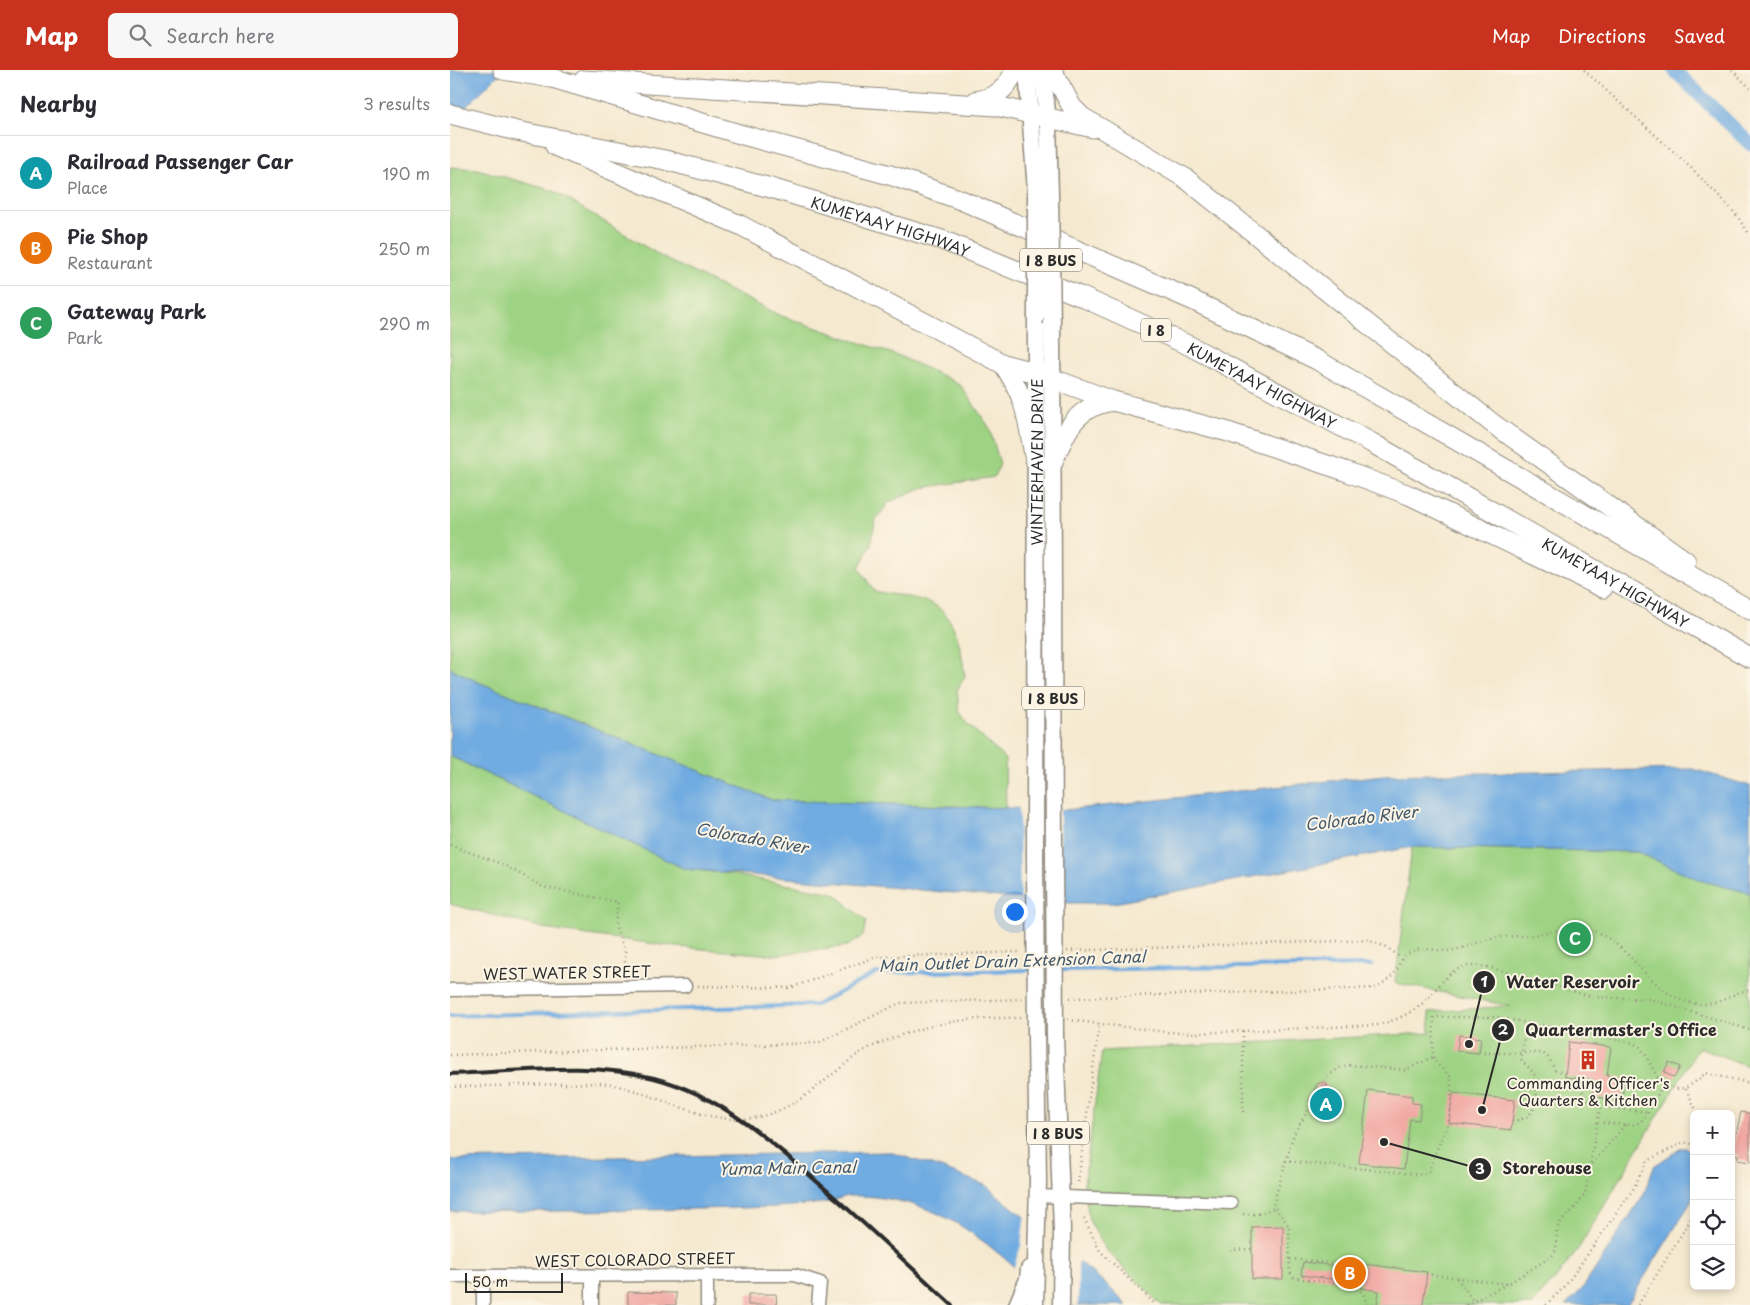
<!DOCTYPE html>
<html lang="en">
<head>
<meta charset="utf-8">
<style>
  body { margin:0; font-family:"Playpen Sans",sans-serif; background:#f7f7f7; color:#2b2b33 }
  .controls { position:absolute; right:15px; bottom:15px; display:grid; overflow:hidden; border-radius:8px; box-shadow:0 2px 8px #0003 }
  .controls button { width:45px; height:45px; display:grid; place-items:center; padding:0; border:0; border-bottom:1px solid #e1e1e2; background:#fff; color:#2b2b33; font:25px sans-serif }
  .scale { position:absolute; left:15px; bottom:12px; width:98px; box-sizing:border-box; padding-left:5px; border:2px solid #2b2b2b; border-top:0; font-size:14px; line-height:18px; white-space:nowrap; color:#2b2b2b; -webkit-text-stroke:4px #fcf5e5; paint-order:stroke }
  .you { position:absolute; left:564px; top:841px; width:18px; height:18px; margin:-12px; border:4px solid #fff; border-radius:50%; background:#1a73e8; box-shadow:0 0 0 8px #1a73e833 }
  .badge { display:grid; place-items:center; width:32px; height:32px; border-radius:50%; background:#c8321e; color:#fff; font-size:16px; font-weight:700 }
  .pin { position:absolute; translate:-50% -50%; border:2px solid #fff; box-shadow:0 1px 5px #0006 }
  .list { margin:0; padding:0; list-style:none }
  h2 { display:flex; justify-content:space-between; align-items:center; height:65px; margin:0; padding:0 20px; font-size:21px }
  h2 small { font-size:16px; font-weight:400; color:#7c7c81 }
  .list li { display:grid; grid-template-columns:32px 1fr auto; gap:15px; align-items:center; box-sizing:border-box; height:75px; padding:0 20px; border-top:1px solid #e1e1e2 }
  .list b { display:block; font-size:19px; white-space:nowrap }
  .list p { margin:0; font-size:16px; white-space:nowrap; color:#7c7c81 }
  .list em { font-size:16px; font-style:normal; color:#7c7c81 }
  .icon { flex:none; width:28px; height:28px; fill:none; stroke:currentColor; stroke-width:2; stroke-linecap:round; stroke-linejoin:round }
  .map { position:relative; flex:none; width:1300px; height:1235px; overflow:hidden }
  header { display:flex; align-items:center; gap:30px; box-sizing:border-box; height:70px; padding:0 25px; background:#c8321e; color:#fff }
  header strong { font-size:24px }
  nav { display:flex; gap:28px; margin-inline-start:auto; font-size:18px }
  .search { width:350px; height:45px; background:#f7f7f7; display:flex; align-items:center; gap:12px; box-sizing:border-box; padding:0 18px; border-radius:8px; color:#7c7c81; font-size:19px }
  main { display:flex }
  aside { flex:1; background:#fff }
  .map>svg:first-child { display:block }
  .green { fill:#9fd384; stroke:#657f58 }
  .water { fill:#70abe1; stroke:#4e6b86 }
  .pier { fill:#f5e9d0 }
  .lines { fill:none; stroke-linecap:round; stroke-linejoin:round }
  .stream { stroke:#70abe1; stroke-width:4 }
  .canal { stroke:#70abe1; stroke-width:14 }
  .building { fill:#f1a9a4 }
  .minor-casing { stroke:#908a7e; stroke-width:15 }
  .major-casing { stroke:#908a7e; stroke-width:19 }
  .highway-casing { stroke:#908a7e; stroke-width:21 }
  .path { stroke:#908a7e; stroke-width:2.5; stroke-dasharray:1 4; stroke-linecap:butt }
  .minor { stroke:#fff; stroke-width:12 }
  .major { stroke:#fff; stroke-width:16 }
  .highway { stroke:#fff; stroke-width:19 }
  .rail { stroke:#2b2b2b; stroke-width:4 }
  .major-bridge-casing { stroke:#908a7e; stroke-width:19; stroke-linecap:butt }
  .major-bridge { stroke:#fff; stroke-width:16 }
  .labels { text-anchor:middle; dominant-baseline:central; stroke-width:4; stroke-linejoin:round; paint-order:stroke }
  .shield { fill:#fcf5e5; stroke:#6a6863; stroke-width:1 }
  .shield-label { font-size:14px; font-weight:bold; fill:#2b2b2b }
  .street-label { font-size:15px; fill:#2b2b2b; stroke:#fcf5e5 }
  .poi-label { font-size:15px; fill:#2b2b2b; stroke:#fcf5e5 }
  .water-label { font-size:16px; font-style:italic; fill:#43586b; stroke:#fcf5e5 }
  .leader { fill:none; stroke:#2b2b2b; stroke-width:2 }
  .callout-dot { fill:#2b2b2b; stroke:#fcf5e5; stroke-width:2 }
  .mark-label { font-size:15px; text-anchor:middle; font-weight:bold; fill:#fff }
  .callout-label { font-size:16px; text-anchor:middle; font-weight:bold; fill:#2b2b2b; stroke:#fcf5e5; stroke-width:4; stroke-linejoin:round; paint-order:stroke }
</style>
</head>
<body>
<header>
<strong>Map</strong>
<div class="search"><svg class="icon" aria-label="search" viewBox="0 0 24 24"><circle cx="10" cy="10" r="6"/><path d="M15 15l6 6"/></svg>Search here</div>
<nav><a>Map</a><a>Directions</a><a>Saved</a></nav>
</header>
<main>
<aside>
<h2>Nearby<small>3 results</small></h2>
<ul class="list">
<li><span class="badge" style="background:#0f9aa8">A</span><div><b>Railroad Passenger Car</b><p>Place</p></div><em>190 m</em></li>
<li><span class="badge" style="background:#e8710a">B</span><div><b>Pie Shop</b><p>Restaurant</p></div><em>250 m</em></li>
<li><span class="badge" style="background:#2e9e5b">C</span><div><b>Gateway Park</b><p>Park</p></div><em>290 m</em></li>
</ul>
</aside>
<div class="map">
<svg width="1300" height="1235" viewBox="0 0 1300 1235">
  <rect width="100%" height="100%" fill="#fcf5e5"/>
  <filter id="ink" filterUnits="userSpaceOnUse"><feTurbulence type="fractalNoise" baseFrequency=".02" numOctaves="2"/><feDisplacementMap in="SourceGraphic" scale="10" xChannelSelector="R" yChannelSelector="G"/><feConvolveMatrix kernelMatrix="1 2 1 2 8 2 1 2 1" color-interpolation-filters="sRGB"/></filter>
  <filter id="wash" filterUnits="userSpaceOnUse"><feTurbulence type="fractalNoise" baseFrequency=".0096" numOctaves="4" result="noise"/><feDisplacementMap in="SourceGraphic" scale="20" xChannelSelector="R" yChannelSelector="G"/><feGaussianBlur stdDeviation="1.12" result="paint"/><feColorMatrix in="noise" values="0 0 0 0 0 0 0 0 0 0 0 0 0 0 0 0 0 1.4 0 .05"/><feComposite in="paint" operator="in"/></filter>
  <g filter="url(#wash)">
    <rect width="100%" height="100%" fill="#f5e9d0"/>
    <g class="green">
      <path d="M0,97L27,99L104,121L214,188L329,245L449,286L495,307L511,316L539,357L550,394L544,407L471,418L439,432L425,451L421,474L409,498L424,521C442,525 461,526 478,532C507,543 511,580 515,606L507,620L509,641L519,655L555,689L556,738L322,730L28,612L0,598Z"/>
      <path d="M0,686L235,799L274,803L384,823L416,851L413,866L397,876L323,885L228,877L101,860L0,834Z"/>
      <path d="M962,777L1187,782L1253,811L1300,823V997L1249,977L1130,1176L1107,1207L1082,1235H711L656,1180L639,1150L634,1114L652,981L980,963L979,942L1060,936L945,913Z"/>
    </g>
    <g class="water">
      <path d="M0,0H53L0,53Z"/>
      <path d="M0,598L28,612L322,730L616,740L934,705L1243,699L1300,716V823L1253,811L1187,782L962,777L664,833H617L235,799L0,686Z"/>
      <path d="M1231,1078H1237L1244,1086V1127L1177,1235H1116L1133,1218L1194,1124L1204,1096Z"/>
      <path d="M439,1082L488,1097L535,1115L656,1214L677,1235H605C568,1200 521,1153 471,1137C450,1130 422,1125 400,1126C393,1126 386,1131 378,1132C361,1135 343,1136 326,1137C217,1140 109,1142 0,1141V1090Z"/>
    </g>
    <g class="pier">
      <path d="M569,736L610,738L611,835L570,832Z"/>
      <path d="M575,1143L628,1187V1235H601L563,1200L571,1175Z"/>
    </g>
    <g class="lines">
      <g class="stream">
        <path d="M609,900L922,895"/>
        <path d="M0,946L366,935L426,903L582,900"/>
      </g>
      <path class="canal" d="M1224,0L1300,74"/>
    </g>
    <g id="blocks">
      <g class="building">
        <path d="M1009,965L1031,968L1029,983L1007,981Z"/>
        <path d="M1119,972L1161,977L1157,1006L1174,1008L1172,1030L1143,1027L1144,1010L1115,1007Z"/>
        <path d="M1219,992L1230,997L1224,1008L1214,1002Z"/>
        <path d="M872,1012L877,1014V1018L865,1034L859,1031L867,1014Z"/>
        <path d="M918,1020L962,1026V1033L971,1034L969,1050L960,1049L954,1099L909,1093Z"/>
        <path d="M1003,1023L1065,1030L1061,1060L999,1053Z"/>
        <path d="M1291,1042L1300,1044V1092L1287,1090L1288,1085L1282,1083Z"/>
        <path d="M833,1156V1209H802V1157Z"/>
        <path d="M853,1192L913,1199L914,1194L977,1202L973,1235H927L929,1221L911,1218V1213L851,1205Z"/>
        <path d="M178,1222L226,1223V1235H178Z"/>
        <path d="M298,1224H326L327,1235H298Z"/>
      </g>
    </g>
  </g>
  <g filter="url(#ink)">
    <use href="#blocks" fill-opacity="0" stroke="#908a7e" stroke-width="1"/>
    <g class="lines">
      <defs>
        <g id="minor">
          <path d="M0,920L235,916"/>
          <path d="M587,1126L781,1133"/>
          <path d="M0,1206L345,1205L370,1213L368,1235"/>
          <path d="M142,1207V1235"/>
          <path d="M33,1235V1206"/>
          <path d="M257,1235V1204"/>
        </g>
        <g id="major">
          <path d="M577,0L586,121"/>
          <path d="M592,0L598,50L600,125"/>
          <path d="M602,254L604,784"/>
          <path id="s1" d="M585,784L586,247"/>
          <path d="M605,965L612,1161L611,1235"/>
          <path d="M567,1235L578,1209L579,1199"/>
          <path d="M585,1235L588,1110L586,965"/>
        </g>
        <g id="highway">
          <path d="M53,0L102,8L293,65L440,105L511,130L740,229L867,290L1300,540"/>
          <path d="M602,0L622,37L632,47L735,108L1042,353L1236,491"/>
          <path d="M134,10L546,36L643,58"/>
          <path d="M526,31C546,28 557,19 565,0"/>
          <path id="s2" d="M0,44L67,61L215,90L321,118L492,170L632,227L740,276L922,373L1300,588"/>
          <path d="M105,76L290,155L553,294C577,329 577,349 585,390"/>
          <path d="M553,294L587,303L663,331L775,361L895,401L959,425L1153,518"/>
          <path d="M602,394C616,362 624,336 663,331"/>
        </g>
      </defs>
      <use href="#minor" class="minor-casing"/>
      <use href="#major" class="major-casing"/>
      <use href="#highway" class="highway-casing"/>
      <g class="path">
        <path d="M1134,0L1237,94L1285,143L1300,165"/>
        <path d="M1282,0L1300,18"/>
        <path d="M0,775L54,795L93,817L168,832L165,855L175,882V906"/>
        <path d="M617,881L917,870L937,877L951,888"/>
        <path d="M248,916L340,918L426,887L572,882"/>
        <path d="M620,928L927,918C932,914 938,910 942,906C953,895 945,890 963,881C974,876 992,883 1004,880C1018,877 1031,871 1045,868C1060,865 1075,867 1090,864C1109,860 1126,854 1146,862C1188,879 1205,937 1257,934C1273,933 1285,921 1300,920"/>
        <path d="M618,950L716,962L746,963L927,955C944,951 958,945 972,934C996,912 999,890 1038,897L1143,927L1200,929L1300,960"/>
        <path d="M793,961V1046"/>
        <path d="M1034,983H1093L1099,988L1105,1000L1115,1003"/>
        <path d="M0,985L368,973L450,933L572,929"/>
        <path d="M1212,1016C1234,1022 1238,1018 1256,1003L1300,1013"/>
        <path d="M0,1017L149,1013C202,1018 249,1056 303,1048C346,1041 375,1009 408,984C419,977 431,973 443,968C488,951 524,947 572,948"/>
        <path d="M1236,1019L1248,1044"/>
        <path d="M1150,1037L1198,1042"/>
        <path d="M1062,1051C1069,1050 1076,1049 1081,1043C1087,1036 1089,1012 1084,1004C1081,998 1074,995 1071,989L1076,952"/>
        <path d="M835,1091L973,1105L980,1100C983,1085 990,1073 996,1059C1002,1045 1001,1023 1001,1007L986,993L983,987L984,947H1047L1183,973L1190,977L1195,984L1212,1016C1190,1058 1197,1058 1149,1052"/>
        <path d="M1142,1094L1175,1055"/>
        <path d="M628,1112L649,953"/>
        <path d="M793,1144H808L824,1138"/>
        <path d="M634,1148L650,1181L706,1235"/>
        <path d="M780,1180L802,1179"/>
        <path d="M840,1189L913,1196"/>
        <path d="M976,1204L1058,1214L1102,1186L1106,1180L1107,1159L1112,1150L1125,1138L1135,1124L1150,1037C1137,1032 1130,1023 1130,1008"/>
        <path d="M1007,1208L1023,1231"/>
        <path d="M917,1235L913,1223L903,1215L844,1208L840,1202L839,1156L823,1135L844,1064L878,1006L889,998L901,995L955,1000L983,987"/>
        <path d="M1016,1235L1057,1214"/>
        <path d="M1096,1235L1116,1215L1182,1121L1197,1091L1234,1072L1241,1074L1244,1079"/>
        <path d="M1188,1235L1244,1144"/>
      </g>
      <use href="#minor" class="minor"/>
      <use href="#major" class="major"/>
      <use href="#highway" class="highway"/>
      <path class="rail" d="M0,1004C66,1002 139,991 204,1008C274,1026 329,1078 382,1125C423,1161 462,1198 502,1235"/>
      <defs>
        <g id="major-bridge">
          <path d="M586,121V247"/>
          <path d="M600,125L602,254"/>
          <path d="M585,784L586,965"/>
          <path d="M604,784L605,965"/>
        </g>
      </defs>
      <use href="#major-bridge" class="major-bridge-casing"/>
      <use href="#major-bridge" class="major-bridge"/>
    </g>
  </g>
  <defs>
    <symbol id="building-bare" viewBox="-9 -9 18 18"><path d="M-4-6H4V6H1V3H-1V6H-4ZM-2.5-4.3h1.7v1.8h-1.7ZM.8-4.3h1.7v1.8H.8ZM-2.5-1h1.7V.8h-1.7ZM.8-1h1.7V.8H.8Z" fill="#c8321e" stroke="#fcf5e5" stroke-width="2.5" paint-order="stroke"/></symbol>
  </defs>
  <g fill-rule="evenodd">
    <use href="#building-bare" x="1124" y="976" width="28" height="28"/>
  </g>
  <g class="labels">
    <g class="shield">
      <rect x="570" y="178.5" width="62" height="23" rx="4"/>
      <rect x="691" y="248.5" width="30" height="23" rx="4"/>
      <rect x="572" y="616.5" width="62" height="23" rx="4"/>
      <rect x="577" y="1051.5" width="62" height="23" rx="4"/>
    </g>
    <g class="shield-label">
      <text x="601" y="190">I 8 BUS</text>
      <text x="706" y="260">I 8</text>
      <text x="603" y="628">I 8 BUS</text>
      <text x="608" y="1063">I 8 BUS</text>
    </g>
    <g class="street-label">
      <text stroke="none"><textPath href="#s2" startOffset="455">KUMEYAAY HIGHWAY</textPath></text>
      <text stroke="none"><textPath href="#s2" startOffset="860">KUMEYAAY HIGHWAY</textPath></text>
      <text stroke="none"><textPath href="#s1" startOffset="392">WINTERHAVEN DRIVE</textPath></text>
      <text stroke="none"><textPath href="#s2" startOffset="1265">KUMEYAAY HIGHWAY</textPath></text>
      <text transform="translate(117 902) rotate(-1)">WEST WATER STREET</text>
      <text transform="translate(185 1189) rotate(-1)">WEST COLORADO STREET</text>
    </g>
    <g class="poi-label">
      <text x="1138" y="1012">Commanding Officer's<tspan x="1138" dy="17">Quarters &amp; Kitchen</tspan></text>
    </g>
    <g class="water-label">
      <text transform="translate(911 747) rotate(-7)">Colorado River</text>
      <text transform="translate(302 767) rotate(10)">Colorado River</text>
      <text transform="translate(562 890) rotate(-2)">Main Outlet Drain Extension Canal</text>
      <text transform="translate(337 1097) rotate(-1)">Yuma Main Canal</text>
    </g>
  </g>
  <path class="leader" d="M1019 974L1034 912M1032 1040L1053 960M934 1072L1030 1099"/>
  <g class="callout-dot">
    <circle cx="1019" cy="974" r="5"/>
    <circle cx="1032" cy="1040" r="5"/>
    <circle cx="934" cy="1072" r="5"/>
    <circle cx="1034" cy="912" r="12"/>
    <circle cx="1053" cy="960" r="12"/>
    <circle cx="1030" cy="1099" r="12"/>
  </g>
  <g class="mark-label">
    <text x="1034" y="917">1</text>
    <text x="1053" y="965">2</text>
    <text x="1030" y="1104">3</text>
  </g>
  <g class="callout-label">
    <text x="1123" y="918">Water Reservoir</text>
    <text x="1171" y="966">Quartermaster's Office</text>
    <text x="1097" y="1104">Storehouse</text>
  </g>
</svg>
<div class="controls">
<button>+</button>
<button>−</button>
<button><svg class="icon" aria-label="locate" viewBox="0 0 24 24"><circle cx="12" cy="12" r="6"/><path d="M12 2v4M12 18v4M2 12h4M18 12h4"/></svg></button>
<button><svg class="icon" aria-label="layers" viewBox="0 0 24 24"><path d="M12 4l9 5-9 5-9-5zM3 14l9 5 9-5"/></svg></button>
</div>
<div class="scale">50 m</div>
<div class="you"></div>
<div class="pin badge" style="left:876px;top:1034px;background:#0f9aa8">A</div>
<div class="pin badge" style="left:900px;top:1203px;background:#e8710a">B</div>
<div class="pin badge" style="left:1125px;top:868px;background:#2e9e5b">C</div>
</div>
</main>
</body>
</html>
